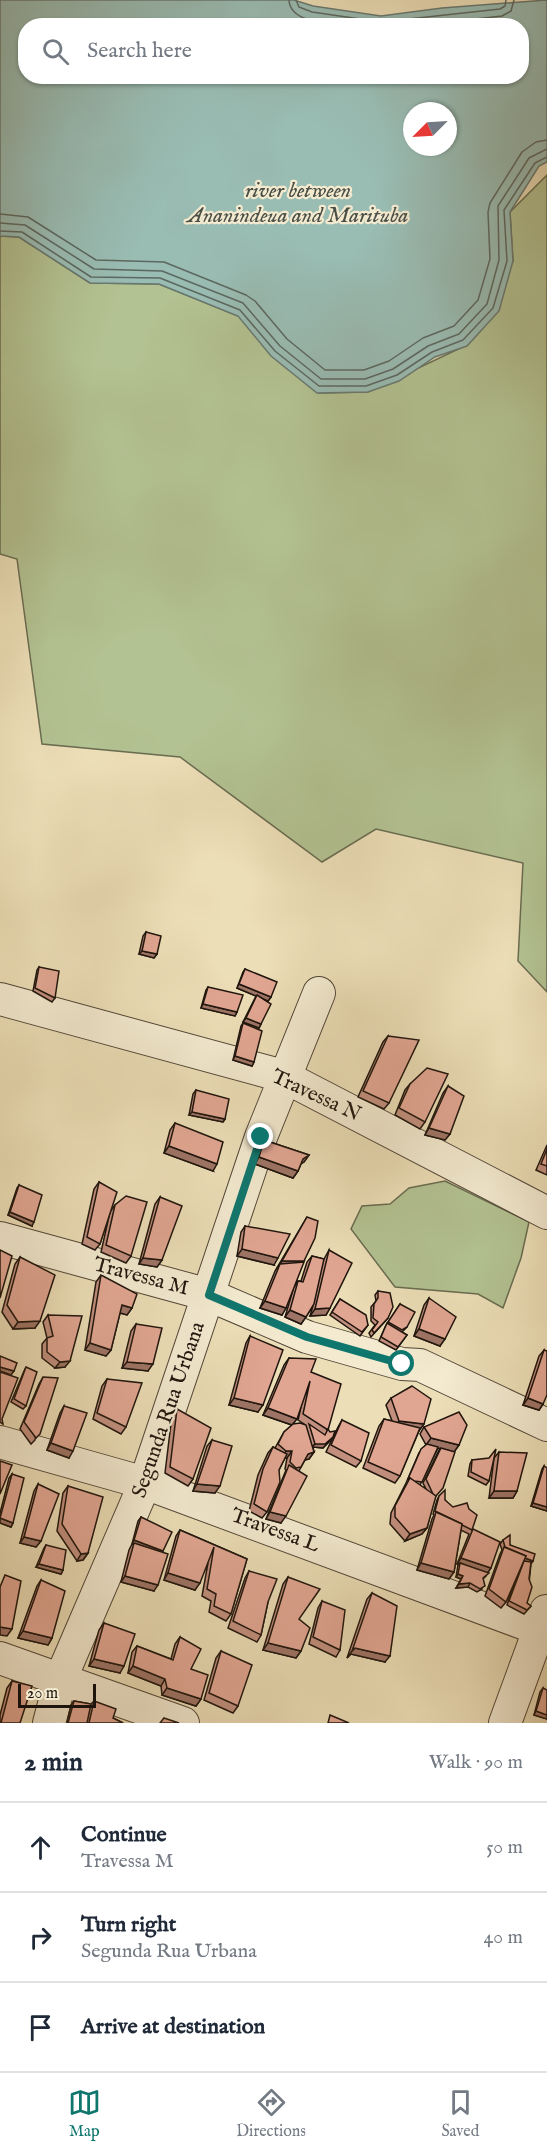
<!DOCTYPE html>
<html lang="en">
<head>
<meta charset="utf-8">
<style>
  body { margin:0; font-family:"IM FELL English",serif; background:#f6f6f7; color:#1f2937 }
  .compass { position:absolute; left:403px; top:102px; width:54px; height:54px; border-radius:50%; background:#fff; box-shadow:0 2px 4px #0004; rotate:246deg }
  .scale { position:absolute; left:18px; bottom:15px; width:78px; box-sizing:border-box; padding-left:6px; border:3px solid #1f150d; border-top:0; font-size:16px; line-height:21px; white-space:nowrap; color:#1f150d; -webkit-text-stroke:4px #f3ead0; paint-order:stroke }
  .stop { position:absolute; width:18px; height:18px; margin:-14px; border:4px solid #0f766e; border-radius:50%; background:#fff }
  .stop.end { background:#0f766e; border-color:#fff; box-shadow:0 2px 6px #0008 }
  .list { margin:0; padding:0; list-style:none }
  h2 { display:flex; justify-content:space-between; align-items:center; height:78px; margin:0; padding:0 24px; font-size:26px }
  h2 small { font-size:20px; font-weight:400; color:#747a83 }
  .list li { display:grid; grid-template-columns:39px 1fr auto; gap:18px; align-items:center; box-sizing:border-box; height:90px; padding:0 24px; border-top:2px solid #e0e1e3 }
  .list b { display:block; font-size:22px; white-space:nowrap }
  .list p { margin:0; font-size:20px; white-space:nowrap; color:#747a83 }
  .list em { font-size:20px; font-style:normal; color:#747a83 }
  .icon { flex:none; width:33px; height:33px; fill:none; stroke:currentColor; stroke-width:2; stroke-linecap:round; stroke-linejoin:round }
  .map { position:relative; flex:none; width:547px; height:1723px; overflow:hidden }
  .search { position:absolute; background:#fff; box-shadow:0 2px 4px #0004; left:18px; right:18px; top:18px; height:66px; display:flex; align-items:center; gap:15px; box-sizing:border-box; padding:0 21px; border-radius:24px; color:#747a83; font-size:22px }
  .sheet { height:348px; background:#fff }
  nav { display:flex; justify-content:space-around; align-items:center; box-sizing:border-box; height:84px; border-top:2px solid #e0e1e3; background:#fff; font-size:16px; color:#747a83 }
  nav a { display:grid; justify-items:center; gap:3px }
  nav .on { color:#0f766e }
  .map>svg:first-child { display:block }
  .green { fill:#b3c292; stroke:#696c50; stroke-width:1.5 }
  .water { fill:#99bcb3; stroke:#687971; stroke-width:1.5; fill-rule:evenodd }
  .lines { fill:none; stroke-linecap:round; stroke-linejoin:round }
  .shore { stroke:#5c6860; stroke-width:1.5 }
  .street-casing { stroke:#524738; stroke-width:34 }
  .street { stroke:#f3ead0; stroke-width:32 }
  .wall { fill:#c28f7e; stroke:#1f150d; stroke-width:1.5; fill-rule:evenodd }
  .shaded-wall { fill:#9e7466; stroke:#1f150d; stroke-width:1.5 }
  .building { fill:#e1a692; stroke:#1f150d; stroke-width:1.5 }
  .route { stroke:#0f766e; stroke-width:8 }
  .labels { text-anchor:middle; dominant-baseline:central; stroke-width:4.5; stroke-linejoin:round; paint-order:stroke }
  .street-label { font-size:21px; fill:#1f150d; stroke:#f3ead0 }
  .water-label { font-size:22px; font-style:italic; fill:#4a4f47; stroke:#f3ead0 }
</style>
</head>
<body>
<div class="map">
<svg width="547" height="1723" viewBox="0 0 547 1723">
  <rect width="100%" height="100%" fill="#ecdeb7"/>
  <filter id="stains"><feTurbulence type="fractalNoise" baseFrequency=".00333" numOctaves="4"/><feColorMatrix values="0 0 0 0 .2 0 0 0 0 .09 0 0 0 0 .02 0 0 0 .5 -.17"/></filter>
  <radialGradient id="worn" r=".72"><stop offset=".6" stop-color="#630" stop-opacity="0"/><stop offset="1" stop-color="#630" stop-opacity=".3"/></radialGradient>
  <g class="green">
    <path d="M26,107L319,393L368,392L467,345L513,261L510,212L547,175V992L518,961L523,863L376,829L322,862L180,757L42,744L17,559L0,554V236L19,237L90,283L159,284L238,316Z"/>
    <path d="M445,1181L529,1222L521,1258L503,1308L478,1294L395,1287L351,1229L362,1206L390,1204L409,1188Z"/>
  </g>
  <path class="water" d="M0,0H294L313,6L381,16L442,8L547,0V162L539,166L510,212L513,261L499,311L467,346L435,357L399,381L368,392L317,393L271,356L238,316L159,284L90,283L19,237L0,236ZM26,26H522V76H26ZM412,111H448V147H412Z"/>
  <g class="lines">
    <g class="shore">
      <path d="M289,0C290,24 332,23 350,26"/>
      <path d="M296,0L299,7L312,12L381,22L500,9L505,6L506,0"/>
      <path d="M413,26L502,16L511,11L514,0"/>
      <path d="M0,214L28,217L96,260L164,262L246,295L255,301L287,339L325,370H364L389,361L423,338L454,326L478,300L490,259L488,212L490,203L522,152L536,142L547,140"/>
      <path d="M0,223L25,225L94,269L162,271L243,303L280,346L321,379H365L393,369L428,346L459,334L487,304L499,260L498,206L529,158L547,149"/>
      <path d="M0,231L22,232L91,277L160,278L240,310L275,351L319,386H366L397,375L432,352L463,340L493,308L507,261L504,210L535,163L547,157"/>
    </g>
    <defs>
      <g id="street">
        <path d="M0,999L283,1076L547,1213"/>
        <path d="M0,1238L209,1295L307,1337L402,1364L420,1365L547,1425"/>
        <path d="M0,1442L145,1483L547,1632"/>
        <path d="M0,1658L183,1723"/>
        <path d="M49,1723L61,1678L145,1483L261,1137L319,993"/>
        <path d="M505,1723L546,1611"/>
      </g>
    </defs>
    <use href="#street" class="street-casing"/>
    <use href="#street" class="street"/>
  </g>
  <g class="wall">
    <path d="M146,932L157,954L154,958L139,954L143,936Z"/>
    <path d="M39,967L55,998L52,1002L33,991L37,970Z"/>
    <path d="M245,969L271,997L268,1001L259,997L261,1024L259,1028L243,1022L256,996L237,988L243,972Z"/>
    <path d="M208,987L237,1012L235,1016L201,1008L206,990Z"/>
    <path d="M243,1023L254,1062L252,1066L233,1060L241,1026Z"/>
    <path d="M388,1036L389,1103L384,1109L358,1097L383,1042Z"/>
    <path d="M410,1084L425,1122L420,1129L395,1115L405,1090Z"/>
    <path d="M448,1086L450,1134L445,1140L425,1135L443,1093Z"/>
    <path d="M196,1090L225,1119L223,1122L189,1115L193,1094Z"/>
    <path d="M175,1123L213,1171L164,1153L170,1130Z"/>
    <path d="M264,1140L309,1155L304,1162L301,1164L298,1171L293,1178L255,1164L259,1147Z"/>
    <path d="M547,1145V1175L536,1170Z"/>
    <path d="M99,1182L110,1212L115,1205L131,1256L126,1263L101,1252L110,1212L100,1244L95,1250L82,1244L94,1189Z"/>
    <path d="M19,1185L32,1226L8,1215L17,1188Z"/>
    <path d="M160,1197L162,1260L157,1267L139,1264L155,1204Z"/>
    <path d="M307,1217L303,1262L294,1287L298,1281H301L307,1262L312,1256L324,1259L329,1250L330,1308L326,1315L310,1316L313,1306L301,1324L285,1317L293,1290L282,1315L260,1308L275,1271Z"/>
    <path d="M245,1226L274,1265L237,1256L241,1232Z"/>
    <path d="M20,1257L35,1328L13,1329L2,1312L15,1264Z"/>
    <path d="M101,1275L132,1308L127,1315L120,1313L111,1350L106,1356L85,1350L96,1282Z"/>
    <path d="M378,1291L388,1318L371,1337L369,1333L375,1325L371,1321V1307L376,1301L375,1295Z"/>
    <path d="M429,1298L440,1346L414,1336L424,1305Z"/>
    <path d="M340,1299L368,1325L360,1336L330,1315Z"/>
    <path d="M400,1304L407,1327L402,1332L407,1335L396,1350L379,1341L386,1325Z"/>
    <path d="M48,1315L65,1367L55,1368L42,1358V1344L47,1338L43,1322Z"/>
    <path d="M136,1324L148,1371L122,1368L131,1331Z"/>
    <path d="M250,1336L258,1412L229,1405L246,1343Z"/>
    <path d="M544,1350L543,1404L539,1410L523,1405L539,1356Z"/>
    <path d="M289,1358L311,1372L330,1441L323,1448L313,1447L314,1452L309,1459L305,1460L299,1471L281,1523L266,1519L286,1470L285,1469L287,1458H285L279,1470L267,1512L262,1518L249,1511L258,1475L268,1453L273,1447L275,1448L284,1432L292,1425L263,1415L284,1365ZM301,1407L298,1420L304,1424H293Z"/>
    <path d="M26,1367V1406L23,1409L11,1402L24,1371Z"/>
    <path d="M43,1377L35,1440L31,1444L20,1429L39,1384Z"/>
    <path d="M107,1379L126,1427L121,1434L93,1419L102,1386Z"/>
    <path d="M391,1398L419,1431L400,1476L395,1483L363,1468L379,1426L384,1419L392,1421L386,1405Z"/>
    <path d="M64,1406L69,1458L47,1450L60,1413Z"/>
    <path d="M177,1409L193,1479L188,1486L165,1473L172,1415Z"/>
    <path d="M342,1420L361,1461L356,1467L326,1452L338,1427Z"/>
    <path d="M424,1427L459,1445L454,1452L447,1450L427,1528L422,1534L405,1541L390,1524L391,1513L406,1483L419,1453L426,1445L420,1434ZM438,1448H440L423,1483L426,1489L420,1485Z"/>
    <path d="M212,1440L215,1493L193,1491L207,1446Z"/>
    <path d="M499,1452L517,1491L513,1498H489L494,1458Z"/>
    <path d="M472,1460L489,1481L486,1485L468,1476L470,1464Z"/>
    <path d="M544,1466L547,1511L531,1506L542,1469Z"/>
    <path d="M12,1474L13,1523L11,1527L0,1523V1513L9,1478Z"/>
    <path d="M38,1484L41,1541L36,1547L20,1543L34,1491Z"/>
    <path d="M68,1486L88,1553L83,1560L77,1561L57,1531L63,1493Z"/>
    <path d="M439,1496L445,1500L472,1530L491,1568L488,1572L486,1576L483,1579L482,1589L477,1592L468,1587L456,1588L461,1579L456,1577L458,1565L457,1564L469,1534L461,1530L454,1572L449,1579L417,1570L432,1519L434,1515L433,1514L437,1500Z"/>
    <path d="M141,1517L162,1552L154,1591L121,1582L129,1550L132,1544L138,1521Z"/>
    <path d="M180,1530L247,1559L231,1614L226,1621L209,1612L211,1601L202,1596L208,1563L195,1590L164,1580L176,1536Z"/>
    <path d="M503,1540L533,1561L531,1564L527,1603L531,1606L524,1614L507,1605L518,1574L506,1602L501,1608L485,1596L500,1554L502,1550L500,1544Z"/>
    <path d="M46,1545L63,1570L61,1574L36,1567L44,1548Z"/>
    <path d="M249,1571L268,1602L261,1635L257,1642L228,1628L245,1578Z"/>
    <path d="M288,1577L299,1619L301,1651L296,1658L263,1650L283,1584Z"/>
    <path d="M41,1580L52,1638L48,1645L18,1638L37,1586Z"/>
    <path d="M372,1593L385,1662L351,1654L347,1658L367,1599Z"/>
    <path d="M322,1601L340,1650L336,1657L309,1644L318,1608Z"/>
    <path d="M104,1623L120,1673L89,1666L99,1630Z"/>
    <path d="M180,1637L201,1699L196,1706L162,1695L161,1686L128,1673L132,1652L137,1646L171,1659L175,1644Z"/>
    <path d="M221,1651L238,1706L233,1713L204,1700L216,1658Z"/>
    <path d="M12,1681L20,1723H0V1715L7,1688Z"/>
    <path d="M543,1688L547,1719L534,1715L540,1692Z"/>
    <path d="M74,1701L91,1704L94,1701L113,1718L123,1723H67L71,1705Z"/>
  </g>
  <g class="shaded-wall">
    <path d="M142,951L157,954L154,958L139,954Z"/>
    <path d="M239,984L271,997L268,1001L237,988Z"/>
    <path d="M203,1004L237,1012L235,1016L201,1008Z"/>
    <path d="M246,1018L261,1024L259,1028L243,1022Z"/>
    <path d="M235,1056L254,1062L252,1066L233,1060Z"/>
    <path d="M192,1112L225,1119L223,1122L189,1115Z"/>
    <path d="M429,1128L450,1134L445,1140L425,1135Z"/>
    <path d="M169,1146L217,1164L213,1171L164,1153Z"/>
    <path d="M309,1155L304,1162L298,1165L303,1159Z"/>
    <path d="M259,1157L298,1171L293,1178L255,1164Z"/>
    <path d="M10,1212L34,1222L32,1226L8,1215Z"/>
    <path d="M242,1249L278,1258L274,1265L237,1256Z"/>
    <path d="M143,1258L162,1260L157,1267L139,1264Z"/>
    <path d="M282,1261H304L299,1267L280,1264L277,1268Z"/>
    <path d="M265,1301L286,1308L282,1315L260,1308Z"/>
    <path d="M122,1305L132,1308L127,1315L117,1312Z"/>
    <path d="M330,1308L326,1315L310,1316L315,1309Z"/>
    <path d="M290,1310L306,1317L301,1324L285,1317Z"/>
    <path d="M40,1321L35,1328L13,1329L18,1322Z"/>
    <path d="M419,1329L445,1339L440,1346L414,1336Z"/>
    <path d="M90,1343L111,1350L106,1356L85,1350Z"/>
    <path d="M70,1361L65,1367L55,1368L60,1362Z"/>
    <path d="M127,1362L153,1364L148,1371L122,1368Z"/>
    <path d="M0,1367L14,1371L11,1375L0,1371Z"/>
    <path d="M234,1398L263,1405L258,1412L229,1405Z"/>
    <path d="M528,1398L543,1404L539,1410L523,1405Z"/>
    <path d="M268,1408L297,1419L292,1425L263,1415Z"/>
    <path d="M399,1421L424,1424L419,1431L394,1428Z"/>
    <path d="M333,1437L323,1448L312,1447L315,1444Z"/>
    <path d="M431,1438L459,1445L454,1452L426,1445Z"/>
    <path d="M51,1443L73,1451L69,1458L47,1450Z"/>
    <path d="M286,1451H292L287,1458H282Z"/>
    <path d="M314,1452L309,1459L303,1460L308,1454Z"/>
    <path d="M197,1484L220,1486L215,1493L193,1491Z"/>
    <path d="M494,1491H517L513,1498H489Z"/>
    <path d="M533,1503L547,1507V1511L531,1506Z"/>
    <path d="M270,1512L286,1516L281,1523L266,1519Z"/>
    <path d="M0,1518L13,1523L11,1527L0,1523Z"/>
    <path d="M427,1528L422,1534L405,1541L410,1534Z"/>
    <path d="M24,1537L41,1541L36,1547L20,1543Z"/>
    <path d="M134,1540L163,1551L161,1554L132,1544Z"/>
    <path d="M505,1550L533,1561L530,1564L503,1554Z"/>
    <path d="M88,1553L83,1560L77,1561L81,1554Z"/>
    <path d="M461,1558L491,1568L486,1575L460,1563L458,1565L457,1564Z"/>
    <path d="M421,1563L454,1572L449,1579L417,1570Z"/>
    <path d="M39,1564L63,1570L61,1574L36,1567Z"/>
    <path d="M168,1573L200,1583L195,1590L164,1580Z"/>
    <path d="M458,1574L463,1576L461,1579L456,1577Z"/>
    <path d="M125,1576L158,1585L154,1591L121,1582Z"/>
    <path d="M470,1583L468,1587L456,1588L459,1584Z"/>
    <path d="M0,1627L12,1629L7,1636L0,1635Z"/>
    <path d="M23,1631L52,1638L48,1645L18,1638Z"/>
    <path d="M268,1643L301,1651L296,1658L263,1650Z"/>
    <path d="M355,1648L390,1656L385,1662L351,1654L347,1658L352,1651Z"/>
    <path d="M94,1659L124,1666L120,1673L89,1666Z"/>
    <path d="M133,1666L165,1679L161,1686L128,1673Z"/>
    <path d="M167,1688L201,1699L196,1706L162,1695Z"/>
    <path d="M536,1711L547,1715V1719L534,1715Z"/>
  </g>
  <g class="building">
    <path d="M146,932L161,936L157,954L142,951Z"/>
    <path d="M39,967L59,971L55,998L35,988Z"/>
    <path d="M245,969L277,982L271,997L239,984Z"/>
    <path d="M208,987L243,995L237,1012L203,1004Z"/>
    <path d="M257,995L271,1004L261,1024L246,1018Z"/>
    <path d="M243,1023L262,1031L254,1062L235,1056Z"/>
    <path d="M388,1036L419,1040L389,1103L363,1091Z"/>
    <path d="M427,1068L448,1074L425,1122L399,1108L410,1084Z"/>
    <path d="M448,1086L464,1096L450,1134L429,1128Z"/>
    <path d="M196,1090L229,1099L225,1119L192,1112Z"/>
    <path d="M175,1123L223,1142L217,1164L169,1146Z"/>
    <path d="M264,1140L309,1155L303,1159L298,1171L259,1157Z"/>
    <path d="M547,1149V1166L541,1164Z"/>
    <path d="M99,1182L117,1192L100,1244L87,1237Z"/>
    <path d="M19,1185L42,1195L34,1222L10,1212Z"/>
    <path d="M126,1196L147,1202L131,1256L106,1245L115,1205Z"/>
    <path d="M160,1197L182,1206L162,1260L143,1258Z"/>
    <path d="M307,1217L318,1221L315,1238L304,1261H282Z"/>
    <path d="M245,1226L290,1234L278,1258L242,1249Z"/>
    <path d="M0,1250L12,1256L0,1298Z"/>
    <path d="M329,1250L352,1263L330,1308L315,1309Z"/>
    <path d="M312,1256L324,1259L314,1304L306,1317L290,1310L298,1281L303,1282Z"/>
    <path d="M20,1257L55,1275L40,1321L18,1322L7,1305Z"/>
    <path d="M304,1262L286,1308L265,1301L280,1264Z"/>
    <path d="M101,1275L137,1294L132,1308L122,1305L111,1350L90,1343Z"/>
    <path d="M378,1291L390,1293L393,1307L388,1318L374,1333L372,1330L378,1322L373,1318L374,1304L378,1298Z"/>
    <path d="M429,1298L456,1317L445,1339L419,1329Z"/>
    <path d="M340,1299L366,1315L368,1325L362,1332L332,1312Z"/>
    <path d="M400,1304L415,1312L407,1327L402,1330L388,1322Z"/>
    <path d="M48,1315L82,1316L70,1361L60,1362L47,1352V1338L53,1336Z"/>
    <path d="M387,1323L407,1335L398,1347L381,1337Z"/>
    <path d="M136,1324L162,1328L153,1364L127,1362Z"/>
    <path d="M250,1336L283,1350L263,1405L234,1398Z"/>
    <path d="M544,1350L547,1351V1395L543,1404L528,1398Z"/>
    <path d="M0,1356L17,1363L14,1371L0,1367Z"/>
    <path d="M289,1358L316,1359L311,1372L341,1384L328,1430L303,1414L310,1381L297,1419L268,1408Z"/>
    <path d="M26,1367L37,1372L26,1406L14,1399Z"/>
    <path d="M0,1372L18,1378L2,1419L3,1424L0,1422Z"/>
    <path d="M43,1377L58,1378L40,1434L36,1438L24,1422Z"/>
    <path d="M107,1379L142,1383L126,1427L97,1413Z"/>
    <path d="M412,1386L431,1399L424,1424L399,1421L391,1398Z"/>
    <path d="M64,1406L87,1413L73,1451L51,1443Z"/>
    <path d="M177,1409L211,1428L193,1479L170,1467Z"/>
    <path d="M459,1412L467,1425L459,1445L431,1438L424,1427Z"/>
    <path d="M384,1419L420,1428L400,1476L368,1462Z"/>
    <path d="M342,1420L369,1433L361,1461L331,1445Z"/>
    <path d="M300,1423L306,1425L314,1452L308,1454L301,1467L296,1468L290,1462L292,1451H286L278,1444L284,1432L293,1424Z"/>
    <path d="M309,1424L325,1435L328,1429L330,1432L335,1431L333,1437L325,1444H315Z"/>
    <path d="M212,1440L232,1446L220,1486L197,1484Z"/>
    <path d="M427,1444L438,1447L422,1482L414,1481L410,1478L409,1480L408,1479L421,1449Z"/>
    <path d="M273,1447L287,1454L279,1470L280,1482L267,1512L254,1504L263,1469Z"/>
    <path d="M441,1448L455,1452L443,1488L435,1497L436,1496L433,1494L426,1479Z"/>
    <path d="M496,1449L489,1481L471,1472L472,1460L489,1458Z"/>
    <path d="M499,1452L527,1453L517,1491H494Z"/>
    <path d="M0,1461L12,1465L0,1494Z"/>
    <path d="M289,1465L307,1476L286,1516L270,1512Z"/>
    <path d="M544,1466L547,1468V1507L533,1503Z"/>
    <path d="M12,1474L24,1478L13,1523L0,1518Z"/>
    <path d="M410,1478L436,1496L427,1528L410,1534L395,1517V1506Z"/>
    <path d="M38,1484L59,1494L41,1541L24,1537Z"/>
    <path d="M68,1486L103,1497L88,1553L81,1554L62,1524Z"/>
    <path d="M445,1490V1500L453,1507L467,1503L469,1509L477,1515L472,1530L462,1525V1524L435,1511L439,1496Z"/>
    <path d="M436,1512L462,1524L454,1572L421,1563Z"/>
    <path d="M141,1517L172,1532L163,1551L134,1540Z"/>
    <path d="M473,1529L500,1542L491,1568L461,1558Z"/>
    <path d="M180,1530L247,1559L231,1614L214,1606L216,1594L207,1589L214,1547L200,1583L168,1573Z"/>
    <path d="M510,1535V1545L535,1554L533,1561L525,1558L526,1556L505,1547L503,1540Z"/>
    <path d="M134,1543L168,1554L158,1585L125,1576Z"/>
    <path d="M46,1545L66,1550L63,1570L39,1564Z"/>
    <path d="M504,1547L526,1556L506,1602L489,1589Z"/>
    <path d="M524,1561L531,1562L529,1579L532,1587L527,1603L531,1606L527,1610L509,1601Z"/>
    <path d="M460,1563L489,1573L483,1578L485,1586L480,1589L470,1583L459,1584L463,1576L458,1574Z"/>
    <path d="M249,1571L277,1579L268,1602L261,1635L233,1621Z"/>
    <path d="M5,1575L21,1581L12,1629L0,1627V1587Z"/>
    <path d="M288,1577L320,1589L299,1619L310,1628L301,1651L268,1643Z"/>
    <path d="M41,1580L65,1591L52,1638L23,1631Z"/>
    <path d="M372,1593L397,1606L390,1656L355,1648L352,1651Z"/>
    <path d="M322,1601L345,1610L340,1650L313,1637Z"/>
    <path d="M104,1623L135,1634L124,1666L94,1659Z"/>
    <path d="M180,1637L201,1649L191,1669L208,1675L201,1699L167,1688L165,1679L133,1666L137,1646L173,1660Z"/>
    <path d="M221,1651L252,1665L238,1706L209,1693Z"/>
    <path d="M12,1681L32,1686L20,1723H1Z"/>
    <path d="M543,1688L547,1690V1715L536,1711Z"/>
    <path d="M74,1701L91,1704L87,1723H68Z"/>
    <path d="M94,1701L116,1709L113,1718L123,1723H89Z"/>
    <path d="M330,1715L349,1723H328Z"/>
    <path d="M164,1718L179,1723H160Z"/>
  </g>
  <g class="lines">
    <path class="route" d="M261,1137L209,1295L307,1337L402,1364"/>
  </g>
  <g class="labels">
    <g class="street-label">
      <text transform="translate(316 1096) rotate(25)">Travessa N</text>
      <text transform="translate(141 1277) rotate(15)">Travessa M</text>
      <text transform="translate(169 1410) rotate(-71)">Segunda Rua Urbana</text>
      <text transform="translate(275 1531) rotate(20)">Travessa L</text>
    </g>
    <g class="water-label">
      <text x="298" y="191">river between<tspan x="298" dy="25">Ananindeua and Marituba</tspan></text>
    </g>
  </g>
  <rect width="100%" height="100%" filter="url(#stains)"/>
  <rect width="100%" height="100%" fill="url(#worn)"/>
</svg>
<svg class="compass" viewBox="-18 -18 36 36"><path d="M0-13l5 13h-10z" fill="#e53935"/><path d="M0 13l5-13h-10z" fill="#747a83"/></svg>
<div class="scale">20 m</div>
<div class="stop" style="left:402px;top:1364px"></div>
<div class="stop end" style="left:261px;top:1137px"></div>
<div class="search"><svg class="icon" aria-label="search" viewBox="0 0 24 24"><circle cx="10" cy="10" r="6"/><path d="M15 15l6 6"/></svg>Search here</div>
</div>
<section class="sheet">
<h2>2 min<small>Walk · 90 m</small></h2>
<ul class="list">
<li><svg class="icon" aria-label="ahead" viewBox="0 0 24 24"><path d="M12 20V5M6 11l6-6 6 6"/></svg><div><b>Continue</b><p>Travessa M</p></div><em>50 m</em></li>
<li><svg class="icon" aria-label="right" viewBox="0 0 24 24"><path d="M7 20v-9h11M14 6l5 5-5 5"/></svg><div><b>Turn right</b><p>Segunda Rua Urbana</p></div><em>40 m</em></li>
<li><svg class="icon" aria-label="arrive" viewBox="0 0 24 24"><path d="M6 21V4h12l-3 4 3 4H6"/></svg><div><b>Arrive at destination</b></div></li>
</ul>
</section>
<nav>
<a class="on"><svg class="icon" aria-label="map" viewBox="0 0 24 24"><path d="M3 6l6-2 6 2 6-2v14l-6 2-6-2-6 2zM9 4v14M15 6v14"/></svg>Map</a>
<a><svg class="icon" aria-label="directions" viewBox="0 0 24 24"><path d="M12 3l9 9-9 9-9-9zM9 14v-3h6M13 9l2 2-2 2"/></svg>Directions</a>
<a><svg class="icon" aria-label="saved" viewBox="0 0 24 24"><path d="M7 4h10v16l-5-4-5 4z"/></svg>Saved</a>
</nav>
</body>
</html>
